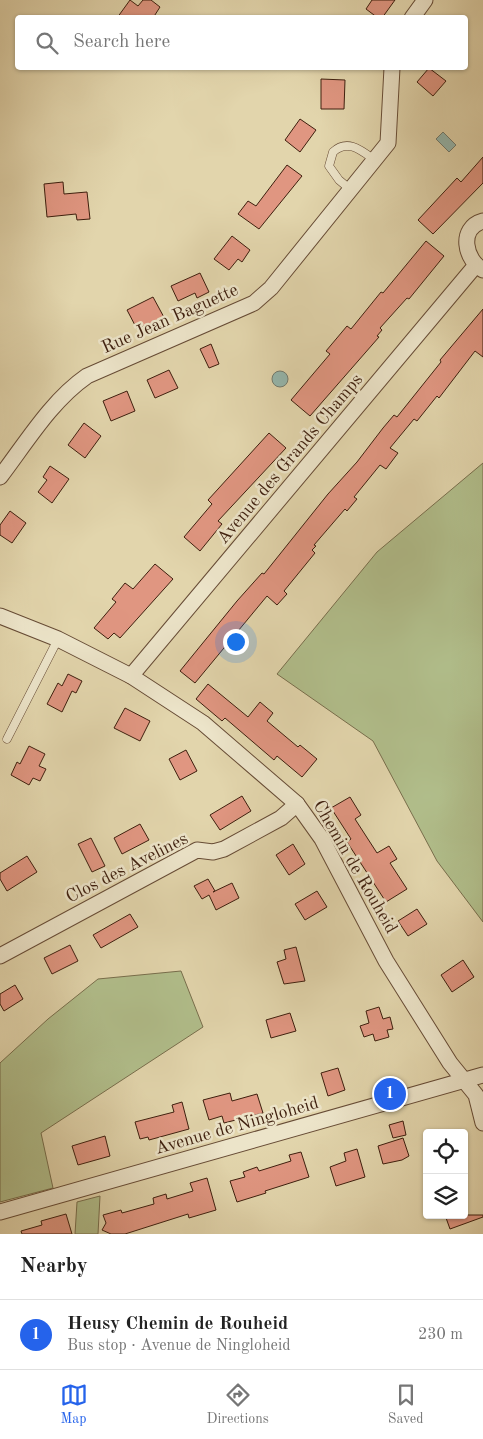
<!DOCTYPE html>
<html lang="en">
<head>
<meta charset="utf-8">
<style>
  body { margin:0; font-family:"Old Standard TT",serif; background:#f2f2f2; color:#222 }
  .controls { position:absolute; right:15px; bottom:15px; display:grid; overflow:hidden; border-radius:5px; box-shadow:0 1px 4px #0004 }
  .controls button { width:45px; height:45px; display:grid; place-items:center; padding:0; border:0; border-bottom:1px solid #e0e0e0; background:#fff; color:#222; font:25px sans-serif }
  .you { position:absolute; left:235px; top:641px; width:18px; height:18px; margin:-12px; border:4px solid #fff; border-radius:50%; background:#1a73e8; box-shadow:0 0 0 8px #1a73e833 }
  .badge { display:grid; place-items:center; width:32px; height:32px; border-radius:50%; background:#2563eb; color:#fff; font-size:16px; font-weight:700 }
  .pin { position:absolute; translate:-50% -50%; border:2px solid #fff; box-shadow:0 1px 5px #0006 }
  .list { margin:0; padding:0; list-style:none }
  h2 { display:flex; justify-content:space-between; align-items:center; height:65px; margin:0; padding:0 20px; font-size:21px }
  h2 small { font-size:16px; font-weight:400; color:#767676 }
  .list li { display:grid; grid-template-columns:32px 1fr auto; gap:15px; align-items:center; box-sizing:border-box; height:70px; padding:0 20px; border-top:1px solid #e0e0e0 }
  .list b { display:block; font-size:19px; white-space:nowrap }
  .list p { margin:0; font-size:16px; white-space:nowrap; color:#767676 }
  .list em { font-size:16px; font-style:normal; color:#767676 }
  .icon { flex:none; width:28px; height:28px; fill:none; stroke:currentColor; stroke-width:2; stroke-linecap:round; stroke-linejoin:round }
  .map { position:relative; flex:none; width:483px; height:1234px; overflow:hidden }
  .search { position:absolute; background:#fff; box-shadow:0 1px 4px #0004; left:15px; right:15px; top:15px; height:55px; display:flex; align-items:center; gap:12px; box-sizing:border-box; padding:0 18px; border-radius:5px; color:#767676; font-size:19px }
  .sheet { height:135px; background:#fff }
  nav { display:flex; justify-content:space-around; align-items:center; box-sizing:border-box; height:70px; border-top:1px solid #e0e0e0; background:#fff; font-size:14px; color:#767676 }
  nav a { display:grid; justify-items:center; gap:2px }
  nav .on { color:#2563eb }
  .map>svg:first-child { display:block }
  .green { fill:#b1be8b; stroke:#786e4c }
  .water { fill:#95b8af; stroke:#727b6f }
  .building { fill:#e09681; stroke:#3e1f0e }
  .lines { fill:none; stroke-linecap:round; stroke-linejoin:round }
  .service-casing { stroke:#674c36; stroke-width:9 }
  .minor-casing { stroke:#674c36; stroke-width:17 }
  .service { stroke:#ece4c9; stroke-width:8 }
  .minor { stroke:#ece4c9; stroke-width:15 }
  .labels { text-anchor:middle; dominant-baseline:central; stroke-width:5; stroke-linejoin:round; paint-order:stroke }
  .street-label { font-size:18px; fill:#3e1f0e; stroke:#ece4c9 }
</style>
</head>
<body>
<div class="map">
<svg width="483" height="1234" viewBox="0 0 483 1234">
  <rect width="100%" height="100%" fill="#e2d5ac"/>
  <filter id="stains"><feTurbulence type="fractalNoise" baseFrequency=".004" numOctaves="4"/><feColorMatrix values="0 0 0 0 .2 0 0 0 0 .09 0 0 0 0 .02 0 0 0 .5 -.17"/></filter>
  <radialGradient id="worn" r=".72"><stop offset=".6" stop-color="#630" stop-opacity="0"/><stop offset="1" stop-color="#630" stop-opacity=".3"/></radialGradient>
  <g class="green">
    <path d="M483,463V922L437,861L373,741L277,674L377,552Z"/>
    <path d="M181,971L203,1027L41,1133L53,1188L0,1202V1063L48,1019L98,979Z"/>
    <path d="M100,1196L98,1234H75L77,1202Z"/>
  </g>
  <g class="water">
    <path d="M443,132L456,145L449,152L436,139Z"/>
    <circle cx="280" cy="379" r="8"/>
  </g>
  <g class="building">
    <path d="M130,0L138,6L143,0H151L160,7L153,18H117Z"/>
    <path d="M372,0H395L382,18H378L366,9Z"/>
    <path d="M429,68L446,81L433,96L417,82Z"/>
    <path d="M321,79L345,80L344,109H321Z"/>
    <path d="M300,119L316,130L300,152L285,140Z"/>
    <path d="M483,157V183L433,234L418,220L457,178L461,182Z"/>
    <path d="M287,165L302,176L259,229L238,214L248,201L256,206Z"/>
    <path d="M63,182L64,194L87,192L90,219L77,220L76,214L47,217L44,184Z"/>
    <path d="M232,236L250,250L242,262L238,259L229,270L214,259Z"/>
    <path d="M426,241L444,256L409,299L407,298L380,328L382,330L377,336L379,337L310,416L291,400L330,354L326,351L347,326L351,329L381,292L383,293Z"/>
    <path d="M200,273L209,292L197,298L195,293L178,301L171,286Z"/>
    <path d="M153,297L166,321L150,329L148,324L137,329L127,310Z"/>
    <path d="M483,309V357L475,351L439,398L437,396L417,421L414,419L390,448L398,453L386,469L380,465L354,497L357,499L347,511L345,509L314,545L316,546L312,550L315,553L284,591L287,594L277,605L267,596L195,683L180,671L237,601L262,573L264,574L328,494L357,462L383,428L394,415L397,417L441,362L440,360Z"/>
    <path d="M211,344L219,364L209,368L200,349Z"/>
    <path d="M169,370L178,388L155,398L147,380Z"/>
    <path d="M127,391L135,411L111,421L103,401Z"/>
    <path d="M84,423L101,436L85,458L68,445Z"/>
    <path d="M269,433L286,448L218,521L222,524L200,551L184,537L212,504L208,500Z"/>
    <path d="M50,466L69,479L52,503L38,492L47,480L43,477Z"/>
    <path d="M10,511L26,523L12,543L0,535V525Z"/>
    <path d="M155,564L173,579L120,638L114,633L108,639L94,628L116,602L112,599L125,583L133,589Z"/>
    <path d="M68,674L82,681L76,693L72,691L62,712L47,704L58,683L62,686Z"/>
    <path d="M208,684L248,717L260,702L273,713L267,721L298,747L300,745L317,759L302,777L277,756L274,760L225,718L222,721L196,699Z"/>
    <path d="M125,708L150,721L140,741L114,728Z"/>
    <path d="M29,746L45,754L39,766L46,769L40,781L33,778L29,785L11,775L17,762L20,764Z"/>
    <path d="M186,750L197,771L180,780L169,759Z"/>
    <path d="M242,796L251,811L220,830L210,815Z"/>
    <path d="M350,797L361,815L355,819L377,853L389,846L397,859L390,863L407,889L386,902L347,842L351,839L331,808Z"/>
    <path d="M140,824L149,840L122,854L114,838Z"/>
    <path d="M91,838L105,866L92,872L78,844Z"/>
    <path d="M293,844L305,864L289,875L276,855Z"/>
    <path d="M27,856L37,872L7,891L0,879V873Z"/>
    <path d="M208,879L215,891L213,892L232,883L239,898L216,910L209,895L202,899L194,886Z"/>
    <path d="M317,891L327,907L305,920L295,904Z"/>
    <path d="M417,909L427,924L408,936L398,921Z"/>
    <path d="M130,914L138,927L101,948L93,935Z"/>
    <path d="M70,945L78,961L52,974L44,958Z"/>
    <path d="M296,947L305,981L284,984L277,962L286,959L284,950Z"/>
    <path d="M463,960L474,977L452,992L441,975Z"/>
    <path d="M15,985L23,999L4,1011L0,1004V994Z"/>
    <path d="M379,1007L383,1019L390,1017L393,1029L387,1030L389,1037L375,1041L373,1034L364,1037L360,1026L369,1023L366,1011Z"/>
    <path d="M290,1013L296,1031L271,1038L266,1020Z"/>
    <path d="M338,1068L345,1090L328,1096L321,1073Z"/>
    <path d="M230,1093L232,1101L257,1094L263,1113L224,1123L222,1116L209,1120L203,1100Z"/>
    <path d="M182,1102L189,1129L149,1140L148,1137L140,1139L135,1122L174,1112L172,1105Z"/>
    <path d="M403,1121L406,1135L393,1138L389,1125Z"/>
    <path d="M105,1136L110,1156L78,1165L72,1146Z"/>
    <path d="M403,1138L409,1156L402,1160L383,1164L378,1146Z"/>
    <path d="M357,1149L365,1177L336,1186L330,1167L346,1161L344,1153Z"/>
    <path d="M301,1152L309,1177L265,1191L266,1193L237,1202L230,1181L245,1177L243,1172L257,1167L259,1171L291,1161L289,1155Z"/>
    <path d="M207,1178L216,1210L189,1218L188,1214L125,1234H111L102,1230L106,1223L103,1215L121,1210L122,1213L154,1204L153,1198L166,1194L167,1199L193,1191L190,1183Z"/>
    <path d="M66,1214L72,1234H22L21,1231L42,1225L41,1221Z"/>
    <path d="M445,1215H483V1217L450,1229Z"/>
  </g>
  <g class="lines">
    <defs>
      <g id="service">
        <path d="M351,190L339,180L329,166L333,152C348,138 362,151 376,161"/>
        <path d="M7,739L58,639"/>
      </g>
      <g id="minor">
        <path d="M412,18L425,0"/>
        <path d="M483,221C458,228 465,260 483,270"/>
        <path d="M0,477C26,443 51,401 87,376L254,303L271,288L388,143L392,68"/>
        <path d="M0,616L58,639L131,676L203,723L297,804L322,839L386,961L450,1063L476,1095L483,1123"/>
        <path d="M131,676L476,265"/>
        <path d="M0,956L197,850L213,852L224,849L281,818L297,804"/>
        <path d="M0,1212L483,1075"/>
      </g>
    </defs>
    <use href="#service" class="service-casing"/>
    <use href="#minor" class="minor-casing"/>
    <use href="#service" class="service"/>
    <use href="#minor" class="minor"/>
  </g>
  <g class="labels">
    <g class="street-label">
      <text transform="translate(170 319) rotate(-24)">Rue Jean Baguette</text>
      <text transform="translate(290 459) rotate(-50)">Avenue des Grands Champs</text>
      <text transform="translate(355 867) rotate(60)">Chemin de Rouheid</text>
      <text transform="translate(127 868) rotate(-27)">Clos des Avelines</text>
      <text transform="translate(237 1126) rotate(-16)">Avenue de Ningloheid</text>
    </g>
  </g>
  <rect width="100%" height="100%" filter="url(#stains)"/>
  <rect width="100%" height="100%" fill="url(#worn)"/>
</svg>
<div class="controls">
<button><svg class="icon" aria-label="locate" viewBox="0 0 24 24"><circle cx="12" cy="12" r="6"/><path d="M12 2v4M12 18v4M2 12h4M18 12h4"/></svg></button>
<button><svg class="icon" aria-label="layers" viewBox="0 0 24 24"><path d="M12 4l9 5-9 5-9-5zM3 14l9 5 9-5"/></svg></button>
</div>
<div class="you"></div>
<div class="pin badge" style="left:390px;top:1094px">1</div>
<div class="search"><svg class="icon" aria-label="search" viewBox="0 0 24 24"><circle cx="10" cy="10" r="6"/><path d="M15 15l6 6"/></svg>Search here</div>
</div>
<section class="sheet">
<h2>Nearby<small></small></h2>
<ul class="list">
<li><span class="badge">1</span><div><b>Heusy Chemin de Rouheid</b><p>Bus stop · Avenue de Ningloheid</p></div><em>230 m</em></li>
</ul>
</section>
<nav>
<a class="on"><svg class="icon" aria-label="map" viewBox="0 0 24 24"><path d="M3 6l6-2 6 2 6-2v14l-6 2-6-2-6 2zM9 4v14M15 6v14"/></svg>Map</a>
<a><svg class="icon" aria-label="directions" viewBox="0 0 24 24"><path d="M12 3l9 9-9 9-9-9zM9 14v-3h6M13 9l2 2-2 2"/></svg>Directions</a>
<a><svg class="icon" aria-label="saved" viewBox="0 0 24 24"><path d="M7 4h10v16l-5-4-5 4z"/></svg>Saved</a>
</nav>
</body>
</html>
